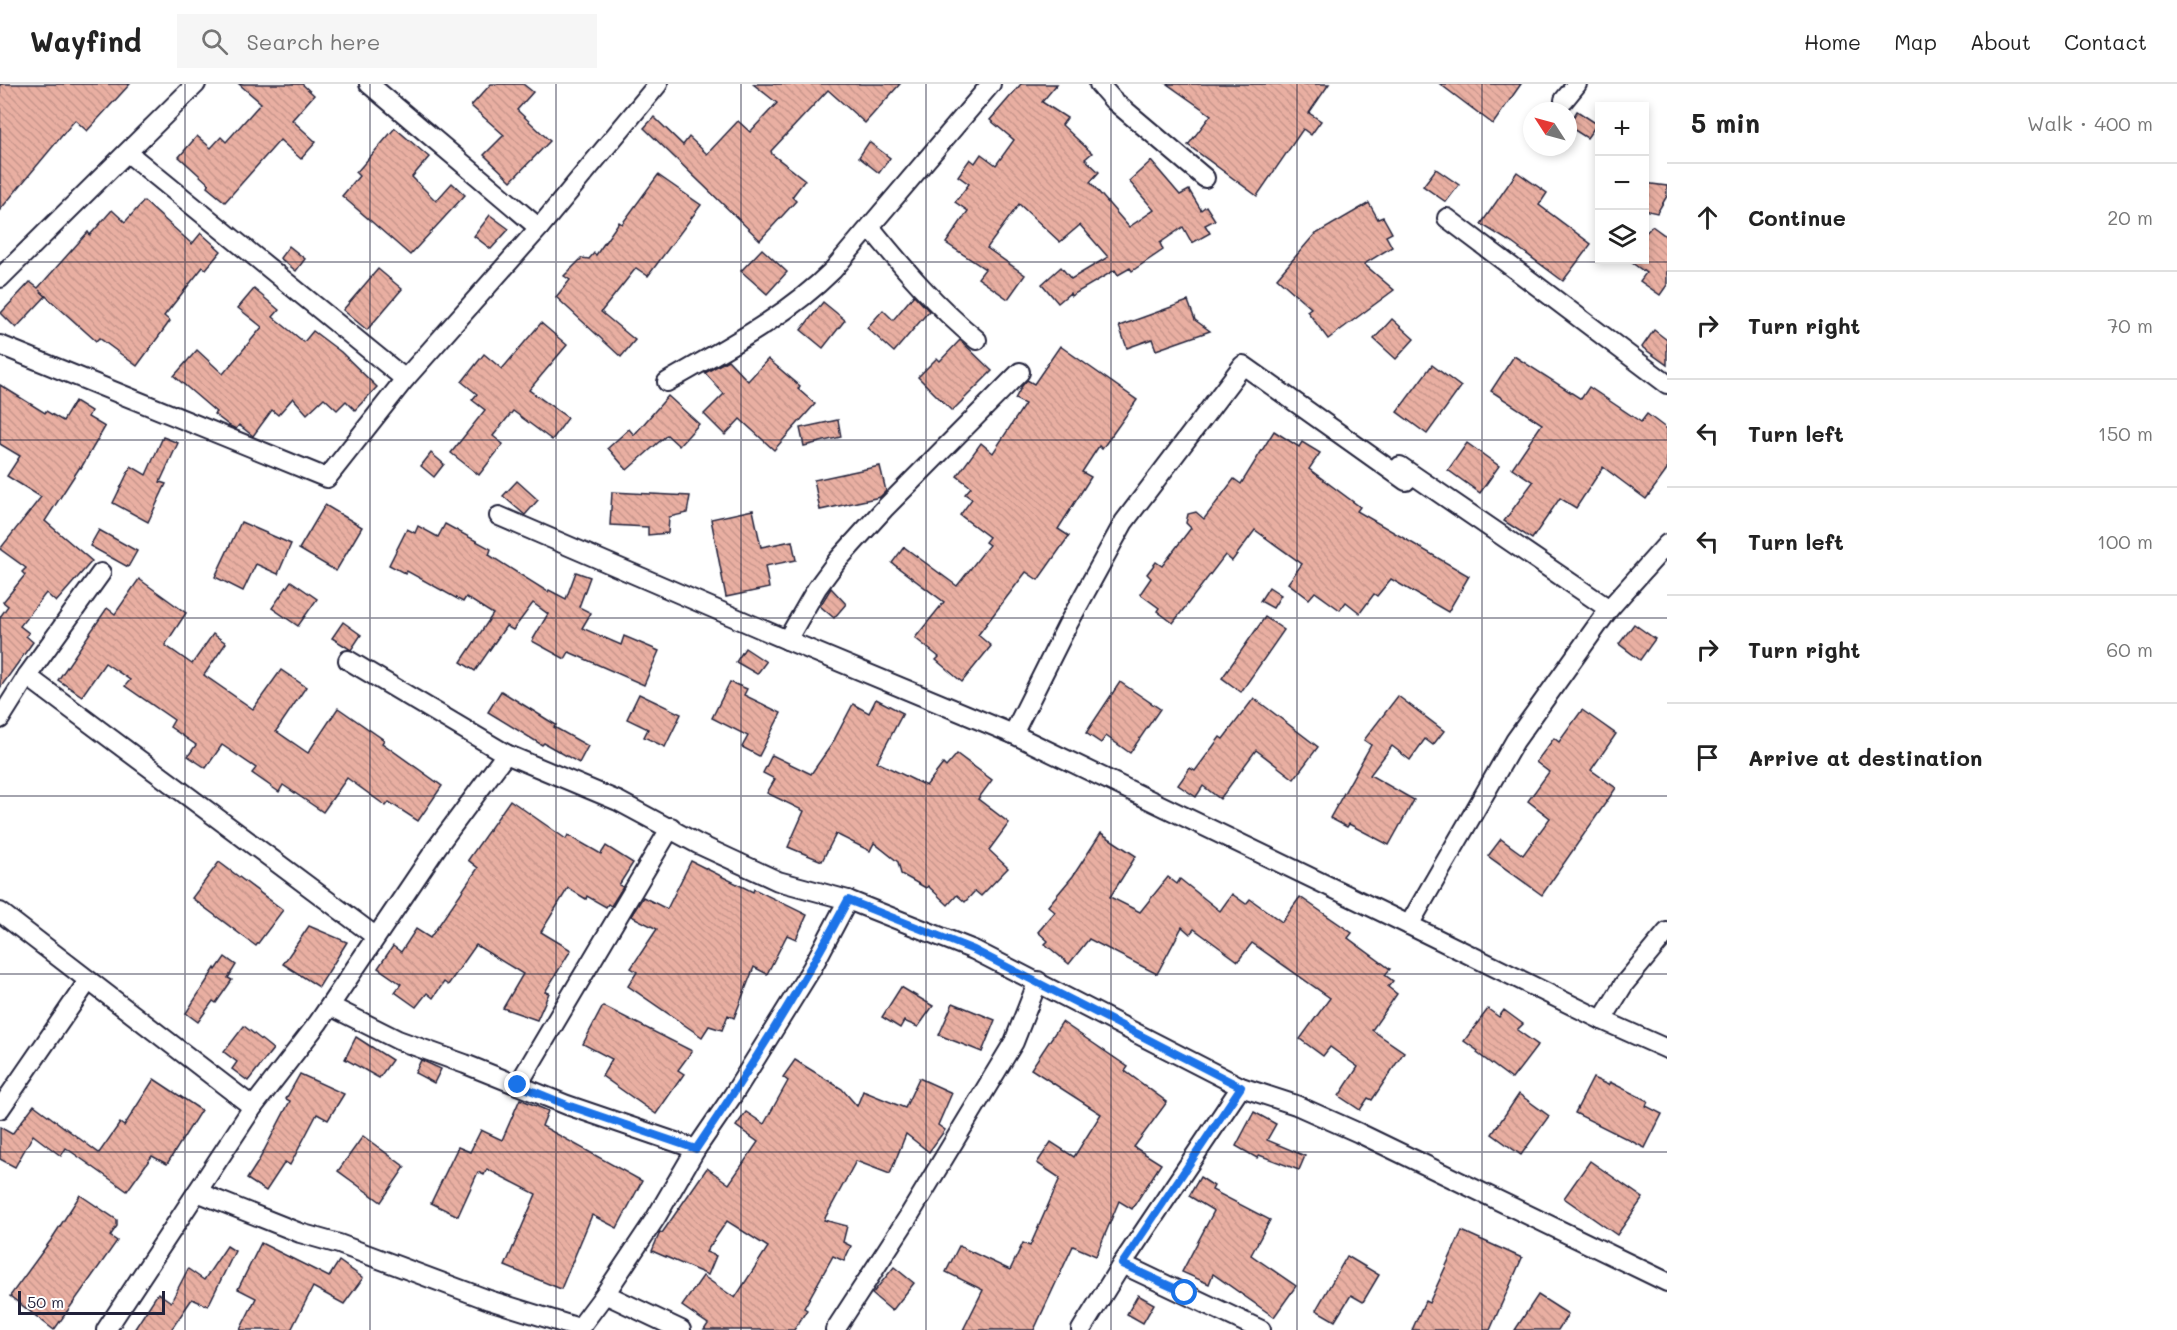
<!DOCTYPE html>
<html lang="en">
<head>
<meta charset="utf-8">
<style>
  body { margin:0; font-family:Mali,sans-serif; background:#f6f6f6; color:#222 }
  .controls { position:absolute; right:18px; top:18px; display:grid; overflow:hidden; border-radius:0px; box-shadow:0 3px 9px #0003 }
  .controls button { width:54px; height:54px; display:grid; place-items:center; padding:0; border:0; border-bottom:2px solid #e0e0e0; background:#fff; color:#222; font:30px sans-serif }
  .compass { position:absolute; left:1523px; top:18px; width:54px; height:54px; border-radius:50%; background:#fff; box-shadow:0 3px 9px #0003; rotate:306deg }
  .scale { position:absolute; left:18px; bottom:15px; width:147px; box-sizing:border-box; padding-left:6px; border:3px solid #22223b; border-top:0; font-size:16px; line-height:21px; white-space:nowrap; color:#22223b; -webkit-text-stroke:4px #fff; paint-order:stroke }
  .stop { position:absolute; width:18px; height:18px; margin:-14px; border:4px solid #1a73e8; border-radius:50%; background:#fff }
  .stop.end { background:#1a73e8; border-color:#fff; box-shadow:0 2px 6px #0008 }
  .list { margin:0; padding:0; list-style:none }
  h2 { display:flex; justify-content:space-between; align-items:center; height:78px; margin:0; padding:0 24px; font-size:26px }
  h2 small { font-size:20px; font-weight:400; color:#767676 }
  .list li { display:grid; grid-template-columns:39px 1fr auto; gap:18px; align-items:center; box-sizing:border-box; height:108px; padding:0 24px; border-top:2px solid #e0e0e0 }
  .list b { display:block; font-size:22px; white-space:nowrap }
  .list em { font-size:20px; font-style:normal; color:#767676 }
  .icon { flex:none; width:33px; height:33px; fill:none; stroke:currentColor; stroke-width:2; stroke-linecap:round; stroke-linejoin:round }
  .map { position:relative; flex:none; width:1667px; height:1246px; overflow:hidden }
  header { display:flex; align-items:center; gap:36px; box-sizing:border-box; height:84px; padding:0 30px; background:#fff; border-bottom:2px solid #e0e0e0 }
  header strong { font-size:28px }
  nav { display:flex; gap:33px; margin-inline-start:auto; font-size:21px }
  .search { width:420px; height:54px; background:#f6f6f6; display:flex; align-items:center; gap:15px; box-sizing:border-box; padding:0 21px; border-radius:0px; color:#767676; font-size:22px }
  main { display:flex }
  aside { flex:1; background:#fff }
  .map>svg:first-child { display:block }
  .building { fill:url(#building-back-hatch); stroke:#22223b; stroke-width:1.5 }
  .lines { fill:none; stroke-linecap:round; stroke-linejoin:round }
  .street-casing { stroke:#22223b; stroke-width:22 }
  .street { stroke:#fff; stroke-width:18 }
  .route { stroke:#1a73e8; stroke-width:8 }
  .grid { fill:none; stroke:#22223b; stroke-width:1.5; stroke-opacity:0.55 }
</style>
</head>
<body>
<header>
<strong>Wayfind</strong>
<div class="search"><svg class="icon" aria-label="search" viewBox="0 0 24 24"><circle cx="10" cy="10" r="6"/><path d="M15 15l6 6"/></svg>Search here</div>
<nav><a>Home</a><a>Map</a><a>About</a><a>Contact</a></nav>
</header>
<main>
<div class="map">
<svg width="1667" height="1246" viewBox="0 0 1667 1246">
  <defs>
    <pattern id="building-back-hatch" width="6" height="6" patternUnits="userSpaceOnUse" patternTransform="scale(1.5)"><rect width="6" height="6" fill="#e9afa2"/><path d="M-1 5l2 2M0 0l6 6M5-1l2 2" fill="none" stroke="#c8968c"/></pattern>
  </defs>
  <rect width="100%" height="100%" fill="#fff"/>
  <filter id="ink" filterUnits="userSpaceOnUse"><feTurbulence type="fractalNoise" baseFrequency=".0167" numOctaves="2"/><feDisplacementMap in="SourceGraphic" scale="12" xChannelSelector="R" yChannelSelector="G"/><feConvolveMatrix kernelMatrix="1 2 1 2 8 2 1 2 1" color-interpolation-filters="sRGB"/></filter>
  <g filter="url(#ink)">
    <g class="building">
      <path d="M0,0H130L87,47L75,36L0,126Z"/>
      <path d="M239,0H302L314,11L292,36L316,58L301,75L280,56L225,118L207,103L209,100L179,73L197,52L211,64L221,53L226,58L261,19Z"/>
      <path d="M491,0H523L533,8L517,26L550,57L511,97L484,71L504,51L471,22Z"/>
      <path d="M753,0H900L865,39L828,6L771,67L772,70L805,96L792,113L796,117L760,156L644,44L654,33L683,61L689,53L707,70L738,37L750,48L777,19Z"/>
      <path d="M1021,0H1057L1042,18L1067,34L1062,41L1092,69L1085,75L1099,88L1090,98L1129,143L1154,126L1129,97L1151,77L1180,111L1189,106L1201,126L1206,122L1215,136L1205,141L1210,149L1192,159L1183,143L1160,159L1163,166L1132,187L1130,184L1118,191L1115,186L1071,212L1070,209L1058,219L1042,200L1061,183L1071,195L1108,173L1080,141L1060,158L1019,120L987,164L1025,191L1008,215L978,194L985,185L946,159L968,127L955,118L969,100L958,92L970,75L975,79L981,70L996,81L1014,56L990,36Z"/>
      <path d="M1167,0H1329L1309,29L1321,37L1311,51L1303,45L1257,112L1188,61L1211,31Z"/>
      <path d="M1440,0H1521L1493,40Z"/>
      <path d="M1577,27L1597,40L1587,54L1568,42Z"/>
      <path d="M395,44L429,73L412,93L436,117L452,99L465,111L410,171L342,112L359,92L356,89Z"/>
      <path d="M869,58L890,74L879,89L859,73Z"/>
      <path d="M1436,85L1459,101L1446,118L1423,102Z"/>
      <path d="M1517,88L1547,109L1539,121L1591,160L1563,197L1512,159L1481,140Z"/>
      <path d="M658,91L701,121L648,192L636,184L601,228L635,256L621,273L556,213L570,196L564,192L582,174L589,175L594,169L596,171L619,138L622,140Z"/>
      <path d="M1644,99L1667,102V112L1657,129L1644,126Z"/>
      <path d="M144,117L192,160L201,149L221,167L206,185L203,183L164,232L170,237L137,282L99,254L96,257L39,206L46,212L16,244L1,229L30,198L38,204L88,148L90,151L112,126L125,138Z"/>
      <path d="M1369,119L1378,135L1383,133L1392,149L1386,152L1392,163L1364,180L1394,206L1328,255L1307,227L1311,224L1277,194L1314,151Z"/>
      <path d="M490,131L509,145L491,165L474,152Z"/>
      <path d="M1652,142L1667,153V201L1660,211L1640,197L1646,189L1628,176H1644V151Z"/>
      <path d="M289,162L305,175L296,187L280,174Z"/>
      <path d="M762,165L787,188L767,210L741,187Z"/>
      <path d="M378,185L402,205L367,246L343,226Z"/>
      <path d="M254,205L279,226L273,233L304,258L313,247L341,268L377,303L355,326L346,317L337,326L324,314L307,330L293,314L278,331L272,326L253,352L239,341L236,345L230,342L214,330L216,328L174,292L197,266L223,290L262,243L238,224Z"/>
      <path d="M914,211L929,227L894,268L867,244L883,226L893,236Z"/>
      <path d="M1188,217L1195,236L1210,247L1156,266L1152,255L1127,264L1119,242Z"/>
      <path d="M823,218L845,236L823,264L801,246Z"/>
      <path d="M1392,235L1414,255L1396,275L1374,255Z"/>
      <path d="M541,239L567,261L529,306L568,334L552,356L513,327L493,352L503,360L479,391L451,369L485,326L472,316L477,310L462,298L484,270L502,285Z"/>
      <path d="M1654,246L1667,256V281L1642,263Z"/>
      <path d="M960,256L992,287L952,327L918,293L937,274L940,277Z"/>
      <path d="M1060,262L1137,316L1102,365L1099,362L1082,388L1091,393L1058,445L1069,452L1038,496L1026,488L978,551L991,562L962,598L936,576L939,573L915,554L944,518L892,479L904,463L957,502L989,461L985,458L989,453L960,431L972,415L965,410L971,403L957,392L981,359L993,369L1025,320L1015,315L1022,302L1027,296L1034,300Z"/>
      <path d="M1514,272L1581,315L1589,303L1641,338L1647,330L1667,345V386L1646,415L1603,383L1576,424L1560,414L1532,455L1504,437L1533,398L1512,384L1542,340L1491,307Z"/>
      <path d="M768,275L800,302L798,305L815,320L774,366L740,335L725,351L704,330L724,310L705,289L728,276L748,297Z"/>
      <path d="M1432,281L1461,303L1427,350L1397,328Z"/>
      <path d="M0,301L45,329L46,327L63,337L75,317L91,327L88,333L105,343L81,384L80,383L45,437L92,477L56,518L46,509L20,542L29,549L26,552L33,558L0,604V533L8,522L3,518L25,491L22,488L26,484L0,465L41,413L7,392L20,372L0,360Z"/>
      <path d="M668,312L699,340L679,362L667,351L627,386L608,364L629,345L634,351Z"/>
      <path d="M838,336L841,353L804,362L800,344Z"/>
      <path d="M1274,347L1299,363L1302,358L1320,369L1309,385L1360,423L1357,427L1469,492L1448,528L1391,495L1377,512L1374,510L1360,529L1346,518L1340,526L1315,508L1309,515L1288,499L1302,480L1255,446L1232,477L1225,471L1173,539L1157,527L1159,524L1140,510L1151,494L1147,490L1156,478L1162,482L1191,444L1186,439L1188,430L1196,428L1204,435L1234,395L1241,400Z"/>
      <path d="M163,353L178,359L160,398L166,400L148,438L113,419L131,382L146,391Z"/>
      <path d="M1467,359L1499,382L1480,409L1448,386Z"/>
      <path d="M431,369L444,380L434,393L421,382Z"/>
      <path d="M880,382L886,407L880,413L820,426L814,396Z"/>
      <path d="M517,397L538,416L525,431L503,412Z"/>
      <path d="M612,408L690,412L687,429L669,433L668,449L648,451V443L610,441Z"/>
      <path d="M325,421L362,443L336,487L299,465Z"/>
      <path d="M753,426L761,463L792,457L796,476L765,482L769,504L726,513L711,435Z"/>
      <path d="M241,438L291,460L278,490L256,480L243,507L215,493Z"/>
      <path d="M445,440L491,465L489,471L548,508L549,506L566,515L576,488L590,493L579,523L591,529L582,544L621,561L624,552L659,567L644,601L569,568L565,575L532,557L548,530L533,519L513,546L506,542L475,587L461,578L493,530L466,513L463,518L407,487L406,490L389,481L407,445L415,449L418,442L438,453Z"/>
      <path d="M99,446L137,467L128,483L90,462Z"/>
      <path d="M139,495L186,529L165,561L192,580L213,550L226,559L204,591L253,625L281,586L306,603L276,647L308,669L338,624L384,656L382,659L442,702L418,737L389,718L386,722L347,694L323,728L283,701L279,708L252,689L256,684L222,661L206,684L188,672L196,661L170,643L174,636L125,602L130,596L105,579L82,612L58,596L107,524L115,530Z"/>
      <path d="M291,497L317,515L298,542L272,524Z"/>
      <path d="M1269,503L1281,511L1273,524L1260,517Z"/>
      <path d="M831,504L846,520L834,534L820,522Z"/>
      <path d="M1265,533L1284,546L1241,608L1222,594Z"/>
      <path d="M343,538L361,551L351,566L332,554Z"/>
      <path d="M1634,540L1655,555L1640,576L1619,560Z"/>
      <path d="M745,564L766,578L757,590L736,578Z"/>
      <path d="M730,598L747,605L744,611L781,629L759,672L742,663L748,652L712,634Z"/>
      <path d="M1120,598L1160,625L1130,669L1106,652L1101,659L1086,649Z"/>
      <path d="M501,607L556,641L554,643L588,662L579,679L544,659L542,661L488,628Z"/>
      <path d="M639,610L681,630L665,663L644,653L648,645L627,635Z"/>
      <path d="M1398,612L1444,647L1433,661L1425,655L1410,676L1392,662L1370,691L1414,716L1389,761L1349,740L1347,743L1330,734L1371,661L1364,656Z"/>
      <path d="M1254,614L1318,663L1294,695L1256,666L1220,715L1203,702L1196,713L1178,701L1190,684L1195,687L1220,653L1223,655Z"/>
      <path d="M876,615L903,629L877,678L926,702L943,680L946,683L957,670L992,696L978,715L1009,739L989,766L1008,784L981,812L975,807L965,818L957,811L948,821L928,802L926,804L901,790L898,778L874,759L870,767L836,750L822,777L788,763L804,727L767,709L775,695L763,689L772,671L811,690L832,660L853,620L869,629Z"/>
      <path d="M1582,626L1616,650L1591,686L1616,704L1542,811L1488,772L1501,755L1523,771L1550,734L1528,717L1549,688L1536,678L1554,654L1559,658Z"/>
      <path d="M510,716L566,755L568,751L601,770L606,762L633,779L619,801L623,803L611,822L608,820L606,823L587,812L586,815L568,804L541,848L571,866L545,908L549,909L537,936L503,924L523,890L476,861L448,901L444,898L433,914L427,909L416,923L395,908L401,900L378,884L393,862L401,868L416,845L430,854L478,784L468,776Z"/>
      <path d="M1101,749L1136,772L1110,813L1140,828L1168,793L1177,800L1180,795L1220,827L1232,810L1246,820L1250,815L1282,838L1300,813L1352,849L1348,854L1390,885L1385,891L1393,897L1388,903L1397,910L1372,946L1404,968L1372,1016L1368,1014L1360,1026L1339,1012L1358,983L1330,963L1323,972L1300,955L1330,914L1252,859L1238,877L1194,845L1190,850L1182,843L1157,890L1089,855L1069,880L1045,860L1048,857L1038,848L1055,828L1048,822L1073,792Z"/>
      <path d="M691,777L753,808L754,805L807,831L796,855L787,851L767,890L754,883L734,934L728,931L722,946L709,942L702,953L628,902L637,888L631,884L657,845L631,832L643,813L667,825Z"/>
      <path d="M219,778L283,826L256,862L192,814Z"/>
      <path d="M309,842L347,858L319,903L283,880Z"/>
      <path d="M225,873L236,881L228,894L232,896L216,919L213,917L198,938L186,929L215,884L216,886Z"/>
      <path d="M901,903L933,922L918,943L904,937L900,944L882,933Z"/>
      <path d="M953,919L995,936L982,968L939,951Z"/>
      <path d="M603,922L692,967L678,986L684,990L656,1030L602,992L612,975L583,960Z"/>
      <path d="M1488,925L1499,933L1504,926L1523,940L1517,946L1538,961L1512,995L1477,969L1478,967L1464,957Z"/>
      <path d="M1062,938L1128,983L1125,987L1167,1018L1134,1063L1161,1080L1132,1125L1119,1117L1096,1172L1073,1162L1034,1246H963L983,1206L946,1188L959,1162L1010,1186L1023,1159L1030,1162L1060,1094L1037,1079L1051,1058L1074,1073L1101,1030L1031,985Z"/>
      <path d="M244,942L273,965L248,997L232,985L237,978L224,968Z"/>
      <path d="M356,953L392,976L379,994L345,975Z"/>
      <path d="M421,976L441,985L434,999L415,989Z"/>
      <path d="M795,976L842,1005L857,1022L863,1007L905,1024L919,994L952,1009L938,1041L945,1046L929,1068L906,1050L890,1090L856,1077L824,1136L847,1142L843,1158L851,1162L844,1177L833,1172L804,1224L807,1226L794,1246H704L708,1240L682,1222L703,1192L735,1214L768,1163L727,1137L706,1168L716,1172L708,1191L652,1167L660,1148L662,1149L707,1084L729,1100L758,1058L736,1042L746,1028L764,1040L788,997L783,993Z"/>
      <path d="M300,990L344,1010L328,1036L317,1030L290,1081L285,1078L266,1107L247,1095L258,1078L290,1017L286,1015Z"/>
      <path d="M1593,994L1608,1001L1610,998L1648,1017L1646,1022L1662,1030L1645,1064L1575,1029Z"/>
      <path d="M154,995L201,1026L167,1080L152,1072L127,1107L66,1064L61,1072L33,1051L15,1083L0,1075V1043L12,1050L34,1021L99,1069L120,1039L124,1042Z"/>
      <path d="M1519,1010L1549,1032L1521,1071L1492,1050Z"/>
      <path d="M520,1015L548,1027L542,1042L642,1097L617,1144L592,1131L561,1205L505,1182L536,1110L487,1085L484,1091L478,1088L458,1132L431,1119L458,1063L470,1068L481,1046L502,1056Z"/>
      <path d="M1254,1028L1276,1040L1267,1056L1305,1072L1299,1086L1259,1071L1257,1074L1236,1062Z"/>
      <path d="M363,1052L405,1083L381,1118L338,1087Z"/>
      <path d="M1590,1077L1643,1114L1617,1151L1564,1114Z"/>
      <path d="M1200,1093L1214,1102L1212,1106L1270,1136L1251,1171L1296,1202L1274,1233L1213,1190L1209,1200L1182,1188L1214,1127L1189,1112Z"/>
      <path d="M80,1111L117,1136V1142L110,1152L117,1157L54,1246L10,1212L51,1156Z"/>
      <path d="M1462,1147L1522,1174L1490,1246H1412L1425,1217L1429,1219Z"/>
      <path d="M261,1159L329,1193L339,1177L363,1194L344,1220L313,1203L291,1246H240L256,1214L238,1205Z"/>
      <path d="M227,1162L235,1167L208,1222L192,1215L171,1246H134L158,1209L171,1218L188,1185L204,1196Z"/>
      <path d="M1347,1172L1379,1191L1363,1218L1351,1211L1335,1237L1316,1226Z"/>
      <path d="M894,1183L914,1199L892,1227L872,1210Z"/>
      <path d="M1138,1211L1154,1220L1143,1239L1127,1230Z"/>
      <path d="M1538,1211L1568,1230L1558,1246H1515Z"/>
    </g>
    <g class="lines">
      <defs>
        <g id="street">
          <path d="M369,0L539,144"/>
          <path d="M1099,0L1113,16L1205,94"/>
          <path d="M1564,16L1577,0"/>
          <path d="M128,69L405,295"/>
          <path d="M1447,134L1667,300"/>
          <path d="M870,143C903,184 936,222 977,256"/>
          <path d="M0,194L196,0"/>
          <path d="M0,261L327,394L405,295L539,144L658,0"/>
          <path d="M667,298C724,265 786,233 833,186L991,0"/>
          <path d="M1400,382L1609,525"/>
          <path d="M499,432L787,556L1013,650L1409,841L1602,936L1667,965"/>
          <path d="M787,556L817,504L837,477L884,425L1020,288"/>
          <path d="M348,576L506,670"/>
          <path d="M27,592L375,852"/>
          <path d="M0,635L27,592L101,489"/>
          <path d="M1013,650L1068,540L1124,438L1243,281L1406,397"/>
          <path d="M0,828L253,1023"/>
          <path d="M1409,841L1515,657L1609,525L1667,460"/>
          <path d="M330,922L398,956L465,980L567,1021L696,1065"/>
          <path d="M1602,936L1624,900L1667,848"/>
          <path d="M518,1001L671,743"/>
          <path d="M0,1025L88,897"/>
          <path d="M197,1108L300,1149L339,1160L489,1216L579,1244"/>
          <path d="M1122,1180L1261,1246"/>
          <path d="M605,1210L681,1246"/>
          <path d="M106,1246L253,1023L318,939L437,763L506,670L618,717L698,760L778,797L848,816L974,866L1241,1003L1296,1021L1359,1049L1667,1198"/>
          <path d="M578,1246L605,1210L655,1135L696,1065L733,1011L776,942L812,884L848,816"/>
          <path d="M835,1246L907,1135L1014,958L1038,897"/>
          <path d="M1081,1246L1122,1180L1241,1003"/>
        </g>
      </defs>
      <use href="#street" class="street-casing"/>
      <use href="#street" class="street"/>
    </g>
  </g>
  <g class="lines" filter="url(#ink)">
    <path class="route" d="M518,1001L567,1021L696,1065C751,984 802,902 848,816L974,866L1241,1003L1122,1180L1185,1209"/>
  </g>
  <path class="grid" d="M185,0V1246M370,0V1246M556,0V1246M741,0V1246M926,0V1246M1111,0V1246M1297,0V1246M1482,0V1246M0,178H1667M0,356H1667M0,534H1667M0,712H1667M0,890H1667M0,1068H1667"/>
</svg>
<div class="controls">
<button>+</button>
<button>−</button>
<button><svg class="icon" aria-label="layers" viewBox="0 0 24 24"><path d="M12 4l9 5-9 5-9-5zM3 14l9 5 9-5"/></svg></button>
</div>
<svg class="compass" viewBox="-18 -18 36 36"><path d="M0-13l5 13h-10z" fill="#e53935"/><path d="M0 13l5-13h-10z" fill="#767676"/></svg>
<div class="scale">50 m</div>
<div class="stop" style="left:1185px;top:1209px"></div>
<div class="stop end" style="left:518px;top:1001px"></div>
</div>
<aside>
<h2>5 min<small>Walk · 400 m</small></h2>
<ul class="list">
<li><svg class="icon" aria-label="ahead" viewBox="0 0 24 24"><path d="M12 20V5M6 11l6-6 6 6"/></svg><div><b>Continue</b></div><em>20 m</em></li>
<li><svg class="icon" aria-label="right" viewBox="0 0 24 24"><path d="M7 20v-9h11M14 6l5 5-5 5"/></svg><div><b>Turn right</b></div><em>70 m</em></li>
<li><svg class="icon" aria-label="left" viewBox="0 0 24 24"><path d="M17 20v-9H6M10 6l-5 5 5 5"/></svg><div><b>Turn left</b></div><em>150 m</em></li>
<li><svg class="icon" aria-label="left" viewBox="0 0 24 24"><path d="M17 20v-9H6M10 6l-5 5 5 5"/></svg><div><b>Turn left</b></div><em>100 m</em></li>
<li><svg class="icon" aria-label="right" viewBox="0 0 24 24"><path d="M7 20v-9h11M14 6l5 5-5 5"/></svg><div><b>Turn right</b></div><em>60 m</em></li>
<li><svg class="icon" aria-label="arrive" viewBox="0 0 24 24"><path d="M6 21V4h12l-3 4 3 4H6"/></svg><div><b>Arrive at destination</b></div></li>
</ul>
</aside>
</main>
</body>
</html>
